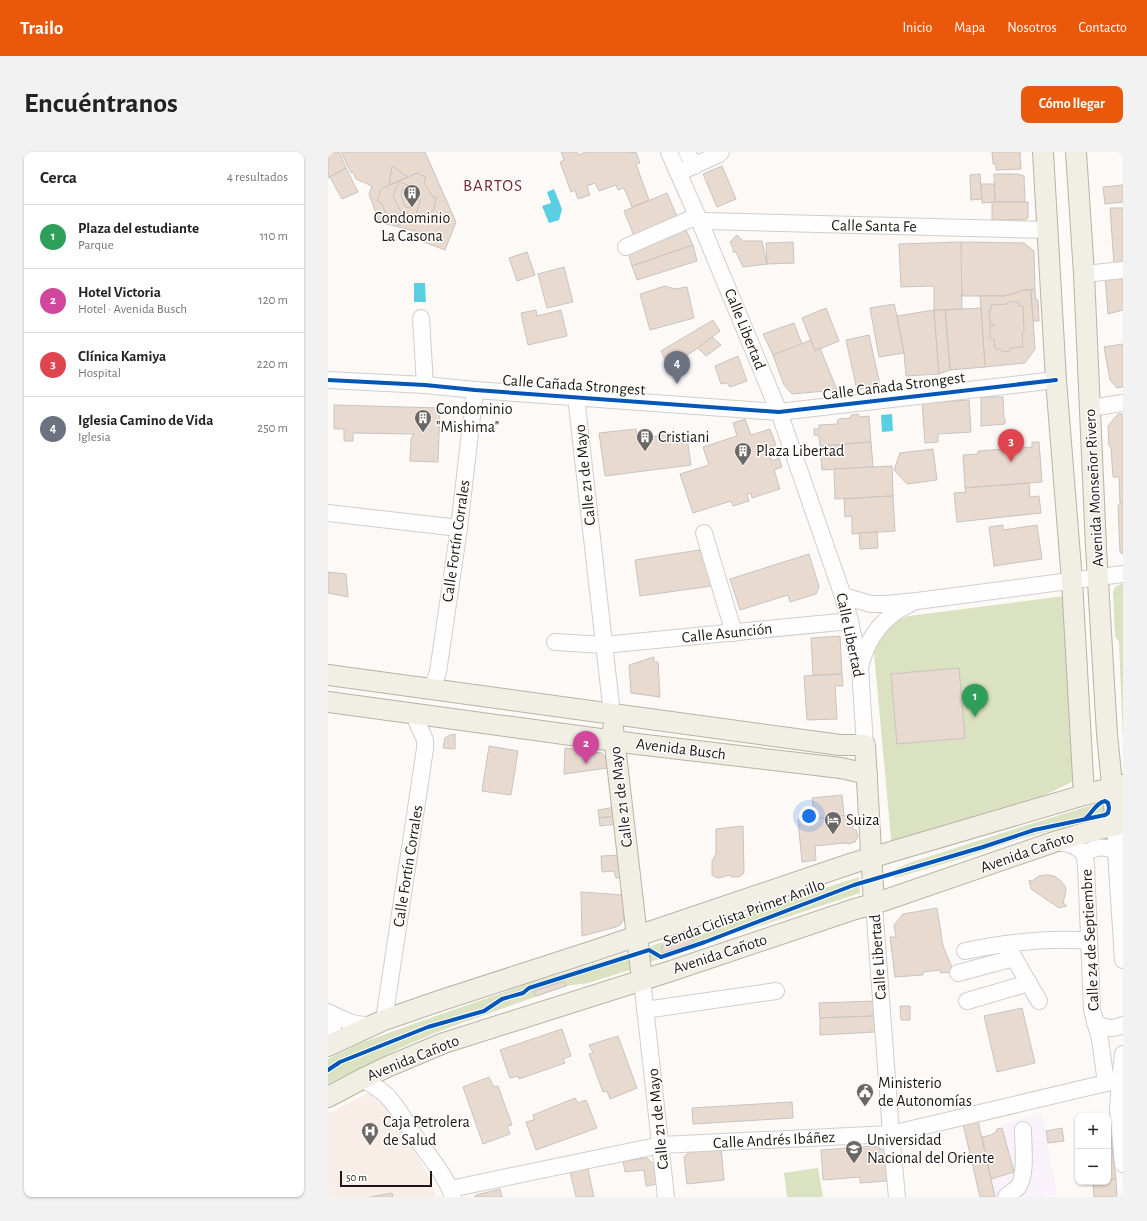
<!DOCTYPE html>
<html lang="es">
<head>
<meta charset="utf-8">
<style>
  body { margin:0; font-family:"Alegreya Sans",sans-serif; background:#f2f2f2; color:#222 }
  .controls { position:absolute; right:12px; bottom:12px; display:grid; overflow:hidden; border-radius:8px; box-shadow:0 1px 3px #0004 }
  .controls button { width:36px; height:36px; display:grid; place-items:center; padding:0; border:0; border-bottom:1px solid #e0e0e0; background:#fff; color:#222; font:20px sans-serif }
  .scale { position:absolute; left:12px; bottom:10px; width:92px; box-sizing:border-box; padding-left:4px; border:2px solid #1d1815; border-top:0; font-size:11px; line-height:14px; white-space:nowrap; color:#1d1815; -webkit-text-stroke:3px #fff; paint-order:stroke }
  .you { position:absolute; left:481px; top:664px; width:14px; height:14px; margin:-10px; border:3px solid #fff; border-radius:50%; background:#1a73e8; box-shadow:0 0 0 6px #1a73e833 }
  .badge { display:grid; place-items:center; width:26px; height:26px; border-radius:50%; background:#ea580c; color:#fff; font-size:13px; font-weight:700 }
  .pin { position:absolute; translate:-50% -33px; filter:drop-shadow(0 1px 2px #0008) }
  .pin::after { content:''; position:absolute; top:21px; width:14px; height:12px; background:inherit; clip-path:polygon(0 0,100% 0,50% 100%) }
  .list { margin:0; padding:0; list-style:none }
  h2 { display:flex; justify-content:space-between; align-items:center; height:52px; margin:0; padding:0 16px; font-size:17px }
  h2 small { font-size:13px; font-weight:400; color:#767676 }
  .list li { display:grid; grid-template-columns:26px 1fr auto; gap:12px; align-items:center; box-sizing:border-box; height:64px; padding:0 16px; border-top:1px solid #e0e0e0 }
  .list b { display:block; font-size:15px; white-space:nowrap }
  .list p { margin:0; font-size:13px; white-space:nowrap; color:#767676 }
  .list em { font-size:13px; font-style:normal; color:#767676 }
  .map { position:relative; flex:none; width:795px; height:1045px; overflow:hidden; border-radius:8px }
  header { display:flex; align-items:center; gap:24px; box-sizing:border-box; height:56px; padding:0 20px; background:#ea580c; color:#fff }
  header strong { font-size:19px }
  nav { display:flex; gap:22px; margin-inline-start:auto; font-size:14px }
  .intro { display:flex; align-items:center; justify-content:space-between; box-sizing:border-box; height:96px; padding:0 24px }
  h1 { margin:0; font-size:28px }
  .button { padding:10px 18px; border-radius:8px; background:#ea580c; color:#fff; font-size:14px; font-weight:700 }
  main { display:flex; gap:24px; padding:0 24px }
  aside { flex:1; background:#fff; border-radius:8px; box-shadow:0 1px 3px #0004 }
  .map>svg:first-child { display:block }
  .commercial { fill:#f9f2fa }
  .built { fill:#f9eee7 }
  .green { fill:#dae2c1 }
  .water { fill:#59cfe1 }
  .building { fill:#e9dad0; stroke:#c7c4c1 }
  .lines { fill:none; stroke-linecap:round; stroke-linejoin:round }
  .minor-casing { stroke:#d1cecb; stroke-width:18 }
  .major-casing { stroke:#b9b3a3; stroke-width:22 }
  .minor { stroke:#fffefe; stroke-width:16 }
  .major { stroke:#f1eee4; stroke-width:20 }
  .cycleway-casing { stroke:#fff; stroke-width:6 }
  .cycleway { stroke:#0057b8; stroke-width:4 }
  .labels { text-anchor:middle; dominant-baseline:central; stroke-width:3; stroke-linejoin:round; paint-order:stroke }
  .poi-label { font-size:16px; fill:#1d1815; stroke:#fff; text-anchor:start }
  .street-label { font-size:16px; fill:#1d1815; stroke:#fff }
  .neighbourhood-label { font-size:17px; letter-spacing:1px; fill:#742d36; stroke:#fff }
</style>
</head>
<body>
<header>
<strong>Trailo</strong>
<nav><a>Inicio</a><a>Mapa</a><a>Nosotros</a><a>Contacto</a></nav>
</header>
<div class="intro"><h1>Encuéntranos</h1><a class="button">Cómo llegar</a></div>
<main>
<aside>
<h2>Cerca<small>4 resultados</small></h2>
<ul class="list">
<li><span class="badge" style="background:#2e9e5b">1</span><div><b>Plaza del estudiante</b><p>Parque</p></div><em>110 m</em></li>
<li><span class="badge" style="background:#d1479c">2</span><div><b>Hotel Victoria</b><p>Hotel · Avenida Busch</p></div><em>120 m</em></li>
<li><span class="badge" style="background:#e0444e">3</span><div><b>Clínica Kamiya</b><p>Hospital</p></div><em>220 m</em></li>
<li><span class="badge" style="background:#6b7280">4</span><div><b>Iglesia Camino de Vida</b><p>Iglesia</p></div><em>250 m</em></li>
</ul>
</aside>
<div class="map">
<svg width="795" height="1045" viewBox="0 0 795 1045">
  <rect width="100%" height="100%" fill="#fcf9f7"/>
  <path class="commercial" d="M714,961L729,1042L717,1044V1045H667L663,1027L686,1020L674,976L676,972Z"/>
  <path class="built" d="M41,940L58,948L101,1025L108,1045H0V962Z"/>
  <g class="green">
    <path d="M795,431V589L791,490L787,484L785,439L787,435Z"/>
    <path d="M736,444L746,629L694,654L564,697L546,501V495L548,491L565,471L581,464Z"/>
    <path d="M783,644L782,664L775,665L688,688L635,706L567,726L566,720L568,717L581,711L696,674L768,652Z"/>
    <path d="M531,725L532,741L322,810L320,795L332,791L348,790L374,782L390,777L404,766Z"/>
    <path d="M300,801L302,818L260,831L238,834L114,878L72,896L0,932V907L33,891L88,871L197,833Z"/>
    <path d="M490,1016L495,1045H459L456,1021Z"/>
  </g>
  <g class="water">
    <path d="M226,37L234,57L231,68L221,71L214,54L223,51L219,40Z"/>
    <path d="M86,131H97L98,150H86Z"/>
    <path d="M564,262L565,279L554,280L553,263Z"/>
  </g>
  <g class="building">
    <path d="M0,0H11L18,16L0,26Z"/>
    <path d="M13,0H97L128,70L117,98L93,89L98,82L51,70L41,42L44,34L28,27L25,20L23,21Z"/>
    <path d="M233,0H249L250,3L256,1V0H303V1L308,0L312,11L308,12L321,48L304,55L296,36L290,38L288,33L271,39L267,31L259,34L262,43L250,47L247,38L243,40L232,10L236,8Z"/>
    <path d="M664,0H692L693,17L668,18V12H665Z"/>
    <path d="M64,14L80,25L61,33Z"/>
    <path d="M394,14L408,47L389,55L375,22Z"/>
    <path d="M18,16L30,40L14,47L2,25Z"/>
    <path d="M89,21L98,25L96,31L105,45H108L106,58L71,73L57,69L60,65L53,51L49,49L53,37Z"/>
    <path d="M652,22L654,47L643,48L642,23Z"/>
    <path d="M666,22H690L696,24L697,50H667Z"/>
    <path d="M71,30L86,35L92,50L87,65L72,58L65,44Z"/>
    <path d="M653,32H666L667,50L654,51Z"/>
    <path d="M795,33V50L777,52L775,35Z"/>
    <path d="M75,37L82,39L87,50L83,56L77,55L73,43Z"/>
    <path d="M339,41L350,67L306,84L296,59Z"/>
    <path d="M664,50H700V66L697,68H664Z"/>
    <path d="M782,56H795V112L786,113Z"/>
    <path d="M357,76L365,93L304,114L300,100Z"/>
    <path d="M409,83L415,89H434L439,112L415,115L408,100H405V96L402,90Z"/>
    <path d="M465,90L466,111L439,112L438,91Z"/>
    <path d="M633,90L696,91L706,99L707,138H697L677,144H634L632,97Z"/>
    <path d="M633,90L634,157L606,158V134L573,135L571,92Z"/>
    <path d="M365,93L369,109L309,128L304,114Z"/>
    <path d="M199,100L207,123L189,129L181,106Z"/>
    <path d="M236,115L245,150L219,156L210,122Z"/>
    <path d="M792,123L795,127V158L780,162L777,124Z"/>
    <path d="M337,134L347,137L359,135L366,166L322,178L312,142Z"/>
    <path d="M697,138H703L707,197L697,211L657,215L652,144H677Z"/>
    <path d="M703,138H707L708,148H710L711,169H705Z"/>
    <path d="M680,150H691V154H695L696,180H694L695,195L682,196V199L674,200V197H667L666,187H662V174H666V172H662L661,158H663V153L680,152Z"/>
    <path d="M566,152L569,164L576,201L551,205L542,156Z"/>
    <path d="M498,156L511,189L487,199L474,166Z"/>
    <path d="M653,156L657,215L622,218L617,158Z"/>
    <path d="M208,158L209,164L233,158L239,184L200,193L193,161Z"/>
    <path d="M606,158L611,222L578,224L576,201L569,164Z"/>
    <path d="M606,158H617L622,218L611,222Z"/>
    <path d="M385,168L392,179L370,196L341,215L333,199Z"/>
    <path d="M466,171L474,192L445,203L435,182Z"/>
    <path d="M541,183L552,233L529,238L518,188Z"/>
    <path d="M384,185L393,193L378,204L370,196Z"/>
    <path d="M483,188L487,199L492,196L509,238L464,242L456,233L445,203Z"/>
    <path d="M795,192V235L789,236L782,228L776,195Z"/>
    <path d="M410,204L419,229L402,235L399,231L393,232L387,214Z"/>
    <path d="M653,245H675L676,267H677V272L653,274Z"/>
    <path d="M641,248L643,280L610,282V290L597,291L594,251Z"/>
    <path d="M6,253L112,256L110,310L82,309L83,287L86,282L25,281V289H16V277H6Z"/>
    <path d="M530,262L532,265L541,264L543,290L492,294L491,284L486,283V277H491V273L510,272L509,269L511,267L523,266V263Z"/>
    <path d="M790,262H795V348L792,351L791,325H785L783,296L781,294L780,274Z"/>
    <path d="M417,267L423,283L442,277L448,293L440,296L444,309L451,306L454,315L446,318L452,337L424,346L423,341L419,342L421,349L405,354L403,349L365,361L352,322L381,313L375,295L409,284L405,271Z"/>
    <path d="M308,277L309,287L351,281L352,287L359,286L363,313L277,324L271,281Z"/>
    <path d="M543,290L545,315L494,318L492,294Z"/>
    <path d="M704,290H711L714,330L637,336L635,303L650,302V299L704,295Z"/>
    <path d="M605,297L609,328L579,332L566,318L572,301Z"/>
    <path d="M564,314L565,344L507,347L506,317Z"/>
    <path d="M701,331L702,345L711,344L713,361L629,370L626,341L638,340L637,336Z"/>
    <path d="M565,344L567,379L524,382V364L517,365L516,347Z"/>
    <path d="M795,348V402L792,400L790,354Z"/>
    <path d="M675,373V378L709,373L714,407L666,414L661,375Z"/>
    <path d="M549,380L550,396L532,397L531,381Z"/>
    <path d="M378,397L384,434L312,444L307,408Z"/>
    <path d="M481,402L491,435L488,442L462,450L460,443L412,458L402,427Z"/>
    <path d="M0,420L18,422L20,445L0,441Z"/>
    <path d="M512,484L514,522L485,523L483,486Z"/>
    <path d="M326,505V510H330L332,545L303,541L301,513Z"/>
    <path d="M631,516L637,586L569,592L563,522Z"/>
    <path d="M514,522L515,534H507L509,567L479,568L476,524Z"/>
    <path d="M127,582V597L115,596L117,586L122,583Z"/>
    <path d="M161,594L190,599L183,643L154,639Z"/>
    <path d="M237,596L274,601L279,607L280,616L236,622Z"/>
    <path d="M514,643L516,664L486,667L484,646Z"/>
    <path d="M287,655L288,664L271,666L270,658Z"/>
    <path d="M524,663L525,677L528,678L530,684L527,690L521,692L516,691L487,694L488,708L474,710L470,668Z"/>
    <path d="M288,664L289,672L272,674L271,666Z"/>
    <path d="M415,674L416,721L411,725H404L401,723L395,725L389,726L384,723V709L388,702V677Z"/>
    <path d="M295,703L296,725L288,726L286,719L274,720L273,704Z"/>
    <path d="M719,723L726,724L732,728L737,734L738,739L735,751L739,754L731,756L703,737L701,728L704,729L711,724Z"/>
    <path d="M253,740L295,743L296,767L293,772L288,775L254,784Z"/>
    <path d="M609,756L615,794L626,820L613,821L612,818L595,820V823L567,825L562,785H568L566,773L575,762Z"/>
    <path d="M364,785L365,791L335,801L333,795Z"/>
    <path d="M236,829L238,834L208,844L206,839Z"/>
    <path d="M546,849V864L492,866L491,851Z"/>
    <path d="M572,854H582V868H573Z"/>
    <path d="M694,856L707,911L669,920L656,864Z"/>
    <path d="M546,864L547,880L492,883V866Z"/>
    <path d="M234,877L243,904L235,907L237,911L191,927L190,924L182,926L172,898Z"/>
    <path d="M290,884L309,936L282,947L279,939L275,940L261,902L265,901L261,893Z"/>
    <path d="M161,925L166,935L170,934L184,973L179,974L182,982L155,992L135,935Z"/>
    <path d="M247,946L250,951L258,948L269,976L208,998L198,970L206,968L205,963Z"/>
    <path d="M464,950L465,966L365,972L364,956Z"/>
    <path d="M650,969L667,1045H652L635,972Z"/>
    <path d="M780,969H781L784,994L780,995Z"/>
    <path d="M674,976L686,1020L663,1027L654,985L663,983L668,980L669,977Z"/>
    <path d="M734,976L736,989L720,991L718,979Z"/>
    <path d="M547,994L557,999L559,1029L532,1031V1025L495,1028L493,998Z"/>
    <path d="M784,994L788,1027L780,1028V995Z"/>
    <path d="M393,996L396,1028L359,1032L356,1005L361,1000Z"/>
    <path d="M319,1006L327,1013L330,1032L318,1034L316,1018L297,1020L295,1009Z"/>
    <path d="M260,1017L266,1045H248L242,1020Z"/>
    <path d="M788,1027L789,1045H766L765,1030H780V1028Z"/>
    <path d="M172,1037L174,1045H146L148,1043Z"/>
    <path d="M64,1041L65,1045H42Z"/>
  </g>
  <g class="lines">
    <defs>
      <g id="minor">
        <path d="M341,0L372,70L451,260L515,444L522,469L532,516L537,593"/>
        <path d="M359,0L366,14"/>
        <path d="M350,21L391,2L393,0"/>
        <path d="M372,70L377,69L719,78"/>
        <path d="M298,95L369,64"/>
        <path d="M756,122L795,118"/>
        <path d="M93,166L97,233"/>
        <path d="M0,228L97,233L147,238L451,260L728,228"/>
        <path d="M248,245L284,562"/>
        <path d="M762,256L795,251"/>
        <path d="M0,361L131,376"/>
        <path d="M376,381L406,481"/>
        <path d="M515,444L543,452H557L589,449L795,422"/>
        <path d="M227,490L276,493L522,469"/>
        <path d="M532,515C539,487 555,464 582,452"/>
        <path d="M100,537L107,529L110,520L131,376L147,238"/>
        <path d="M788,673V699L795,808"/>
        <path d="M726,690C736,691 750,692 756,702C757,705 757,709 758,712L764,858L772,887L778,931"/>
        <path d="M756,702C769,694 774,694 788,699"/>
        <path d="M546,752L563,982L569,1045"/>
        <path d="M678,792L711,849"/>
        <path d="M637,799C677,791 720,785 761,789"/>
        <path d="M630,821L686,806"/>
        <path d="M314,828L338,1045"/>
        <path d="M639,849L701,831"/>
        <path d="M317,858L448,839"/>
        <path d="M0,860C18,869 26,874 46,873"/>
        <path d="M0,865C7,874 6,882 3,892"/>
        <path d="M56,868L97,597V588L85,561"/>
        <path d="M767,871C778,876 784,878 795,873"/>
        <path d="M795,902L792,928L790,958L795,1012"/>
        <path d="M34,927C42,931 50,936 57,942C68,952 76,967 84,980C97,999 118,1023 125,1045"/>
        <path d="M122,1037L333,993L563,982L795,927"/>
        <path d="M678,1045C681,1041 687,1039 690,1035C699,1023 695,993 695,978"/>
      </g>
      <g id="major">
        <path d="M715,0L728,228L744,429L756,643"/>
        <path d="M748,0L756,122L768,395L779,582L788,673"/>
        <path d="M0,523L512,593H537L546,752"/>
        <path d="M0,550L309,592L513,616L539,622"/>
        <path d="M285,576L314,828"/>
        <path d="M0,894L56,868L114,848L268,798L525,711L756,643L795,633"/>
        <path d="M0,945L34,927L61,914L116,891L343,819L527,757L546,752L726,690L753,682L795,671"/>
      </g>
    </defs>
    <use href="#minor" class="minor-casing"/>
    <use href="#major" class="major-casing"/>
    <use href="#minor" class="minor"/>
    <use href="#major" class="major"/>
    <defs>
      <g id="cycleway">
        <path d="M0,228L97,233L147,238L451,260L728,228"/>
        <path d="M0,918L12,910L100,875L156,859L174,847L195,841L201,836L321,798L333,805L377,790L526,733L655,695L706,678L777,663L780,661L781,656L780,651L777,649C768,651 764,661 757,667"/>
      </g>
    </defs>
    <use href="#cycleway" class="cycleway-casing"/>
    <use href="#cycleway" class="cycleway"/>
  </g>
  <defs>
    <symbol id="building-pin" viewBox="-11 -11 22 30"><path d="M0 17L-7.5 6A9.5 9.5 0 1 1 7.5 6Z" fill="#6b6764" stroke="#fff"/><path d="M-4-6H4V6H1V3H-1V6H-4ZM-2.5-4.3h1.7v1.8h-1.7ZM.8-4.3h1.7v1.8H.8ZM-2.5-1h1.7V.8h-1.7ZM.8-1h1.7V.8H.8Z" fill="#fff"/></symbol>
    <symbol id="hotel-pin" viewBox="-11 -11 22 30"><path d="M0 17L-7.5 6A9.5 9.5 0 1 1 7.5 6Z" fill="#6b6764" stroke="#fff"/><path d="M-6-4.5h1.5V1H6V5H4.5V3h-9V5H-6ZM-4 0a1.8 1.8 0 1 1 3.6 0ZM.5 0V-2.5h3Q6-2.5 6 0Z" fill="#fff"/></symbol>
    <symbol id="civic-pin" viewBox="-11 -11 22 30"><path d="M0 17L-7.5 6A9.5 9.5 0 1 1 7.5 6Z" fill="#6b6764" stroke="#fff"/><path d="M-.6-6.5H3V-4.5H.6V-3L4-1V1h2V6H-6V1h2V-1L-.6-3ZM-1.2 2.5V6h2.4V2.5Z" fill="#fff"/></symbol>
    <symbol id="hospital-pin" viewBox="-11 -11 22 30"><path d="M0 17L-7.5 6A9.5 9.5 0 1 1 7.5 6Z" fill="#6b6764" stroke="#fff"/><path d="M-5-5h3v3.5h4V-5h3V5h-3V1.5h-4V5h-3Z" fill="#fff"/></symbol>
    <symbol id="university-pin" viewBox="-11 -11 22 30"><path d="M0 17L-7.5 6A9.5 9.5 0 1 1 7.5 6Z" fill="#6b6764" stroke="#fff"/><path d="M0-5L7-2L0 1L-7-2ZM-4 1L0 2.5L4 1V4Q0 6-4 4Z" fill="#fff"/></symbol>
  </defs>
  <g fill-rule="evenodd">
    <use href="#building-pin" x="74" y="31" width="20" height="27"/>
    <use href="#building-pin" x="85" y="256" width="20" height="27"/>
    <use href="#building-pin" x="307" y="275" width="20" height="27"/>
    <use href="#building-pin" x="405" y="289" width="20" height="27"/>
    <use href="#hotel-pin" x="495" y="658" width="20" height="27"/>
    <use href="#civic-pin" x="527" y="930" width="20" height="27"/>
    <use href="#hospital-pin" x="32" y="969" width="20" height="27"/>
    <use href="#university-pin" x="516" y="987" width="20" height="27"/>
  </g>
  <g class="labels">
    <g class="poi-label">
      <text x="84" y="66" text-anchor="middle">Condominio<tspan x="84" dy="18">La Casona</tspan></text>
      <text x="108" y="257">Condominio<tspan x="108" dy="18">"Mishima"</tspan></text>
      <text x="330" y="285">Cristiani</text>
      <text x="428" y="299">Plaza Libertad</text>
      <text x="518" y="668">Suiza</text>
      <text x="550" y="931">Ministerio<tspan x="550" dy="18">de Autonomías</tspan></text>
      <text x="55" y="970">Caja Petrolera<tspan x="55" dy="18">de Salud</tspan></text>
      <text x="539" y="988">Universidad<tspan x="539" dy="18">Nacional del Oriente</tspan></text>
    </g>
    <g class="street-label">
      <text transform="translate(546 74) rotate(1)">Calle Santa Fe</text>
      <text transform="translate(417 177) rotate(68)">Calle Libertad</text>
      <text transform="translate(246 233) rotate(4)">Calle Cañada Strongest</text>
      <text transform="translate(566 234) rotate(-7)">Calle Cañada Strongest</text>
      <text transform="translate(257 323) rotate(-96)">Calle 21 de Mayo</text>
      <text transform="translate(766 336) rotate(-93)">Avenida Monseñor Rivero</text>
      <text transform="translate(128 389) rotate(-82)">Calle Fortín Corrales</text>
      <text transform="translate(399 481) rotate(-6)">Calle Asunción</text>
      <text transform="translate(522 483) rotate(78)">Calle Libertad</text>
      <text transform="translate(353 597) rotate(7)">Avenida Busch</text>
      <text transform="translate(293 645) rotate(-97)">Calle 21 de Mayo</text>
      <text transform="translate(699 700) rotate(-19)">Avenida Cañoto</text>
      <text transform="translate(80 714) rotate(-81)">Calle Fortín Corrales</text>
      <text transform="translate(416 761) rotate(-20)">Senda Ciclista Primer Anillo</text>
      <text transform="translate(762 788) rotate(-93)">Calle 24 de Septiembre</text>
      <text transform="translate(392 802) rotate(-18)">Avenida Cañoto</text>
      <text transform="translate(550 805) rotate(-94)">Calle Libertad</text>
      <text transform="translate(85 906) rotate(-22)">Avenida Cañoto</text>
      <text transform="translate(330 967) rotate(-96)">Calle 21 de Mayo</text>
      <text transform="translate(446 988) rotate(-3)">Calle Andrés Ibáñez</text>
    </g>
    <g class="neighbourhood-label">
      <text x="165" y="33">BARTOS</text>
    </g>
  </g>
</svg>
<div class="controls">
<button>+</button>
<button>−</button>
</div>
<div class="scale">50 m</div>
<div class="you"></div>
<div class="pin badge" style="left:647px;top:565px;background:#2e9e5b">1</div>
<div class="pin badge" style="left:258px;top:612px;background:#d1479c">2</div>
<div class="pin badge" style="left:683px;top:310px;background:#e0444e">3</div>
<div class="pin badge" style="left:349px;top:232px;background:#6b7280">4</div>
</div>
</main>
</body>
</html>
